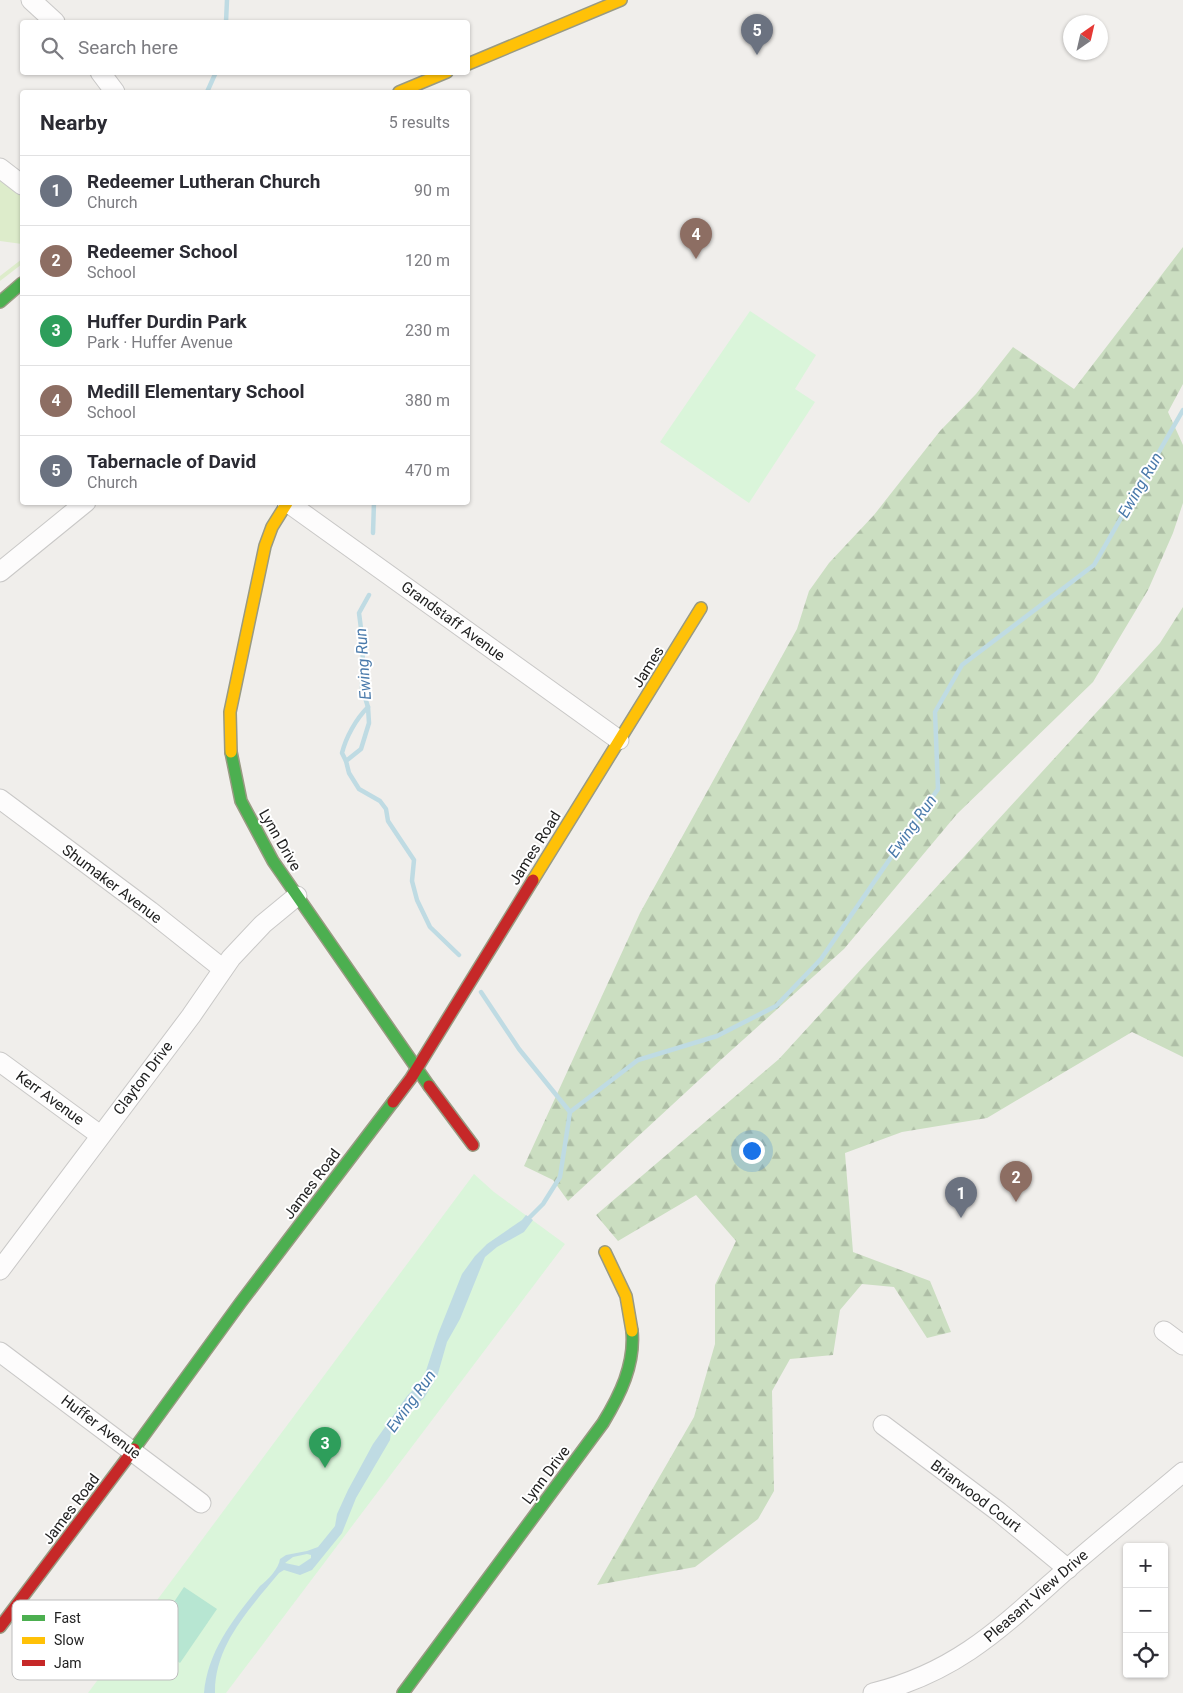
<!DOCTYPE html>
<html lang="en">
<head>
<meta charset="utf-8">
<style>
  body { margin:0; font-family:Roboto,sans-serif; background:#f2f2f3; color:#2b2b33 }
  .controls { position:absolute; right:15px; bottom:15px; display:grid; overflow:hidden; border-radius:5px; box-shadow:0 1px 4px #0004 }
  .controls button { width:45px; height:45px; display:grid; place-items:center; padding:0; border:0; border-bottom:1px solid #e1e1e2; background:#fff; color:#2b2b33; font:25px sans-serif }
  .compass { position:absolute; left:1063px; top:15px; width:45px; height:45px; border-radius:50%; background:#fff; box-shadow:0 1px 4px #0004; rotate:34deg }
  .you { position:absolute; left:751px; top:1150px; width:18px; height:18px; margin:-12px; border:4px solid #fff; border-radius:50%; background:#1a73e8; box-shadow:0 0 0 8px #1a73e833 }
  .badge { display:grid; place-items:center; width:32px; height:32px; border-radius:50%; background:#db2777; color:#fff; font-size:16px; font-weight:700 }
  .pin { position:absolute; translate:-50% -41px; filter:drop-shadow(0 1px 2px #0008) }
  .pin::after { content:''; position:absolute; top:26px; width:18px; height:15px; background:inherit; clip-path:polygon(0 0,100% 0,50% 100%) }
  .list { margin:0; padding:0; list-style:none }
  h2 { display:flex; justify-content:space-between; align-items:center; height:65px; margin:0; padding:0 20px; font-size:21px }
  h2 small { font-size:16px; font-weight:400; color:#7c7c81 }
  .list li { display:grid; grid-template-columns:32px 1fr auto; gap:15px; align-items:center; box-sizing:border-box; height:70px; padding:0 20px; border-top:1px solid #e1e1e2 }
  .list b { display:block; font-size:19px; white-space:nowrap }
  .list p { margin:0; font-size:16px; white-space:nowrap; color:#7c7c81 }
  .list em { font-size:16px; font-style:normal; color:#7c7c81 }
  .icon { flex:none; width:28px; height:28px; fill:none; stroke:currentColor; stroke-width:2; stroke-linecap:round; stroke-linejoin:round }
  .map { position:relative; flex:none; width:1183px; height:1693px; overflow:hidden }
  .search { position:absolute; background:#fff; box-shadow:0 1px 4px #0004; left:20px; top:20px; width:450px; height:55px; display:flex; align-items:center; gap:12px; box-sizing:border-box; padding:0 18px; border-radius:5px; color:#7c7c81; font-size:19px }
  .panel { position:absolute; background:#fff; box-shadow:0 1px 4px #0004; left:20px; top:90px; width:450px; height:415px; border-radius:5px }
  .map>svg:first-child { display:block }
  .grass { fill:#ddeccb }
  .forest { fill:url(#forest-firs) }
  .park { fill:#daf5da }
  .pitch { fill:#b7e6d2 }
  .water { fill:#bfdbe3; fill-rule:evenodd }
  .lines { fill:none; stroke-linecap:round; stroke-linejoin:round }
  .stream { stroke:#bfdbe3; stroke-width:4.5 }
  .street-casing { stroke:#c9c8c7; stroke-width:21 }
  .fast-casing { stroke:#999a82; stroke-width:14 }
  .slow-casing { stroke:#999a82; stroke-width:14 }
  .jam-casing { stroke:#999a82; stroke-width:14 }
  .street { stroke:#fdfcfc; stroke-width:19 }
  .fast { stroke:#4caf50; stroke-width:11 }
  .slow { stroke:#ffc107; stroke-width:11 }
  .jam { stroke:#c62828; stroke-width:11 }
  .labels { text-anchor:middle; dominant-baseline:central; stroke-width:4; stroke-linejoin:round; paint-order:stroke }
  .street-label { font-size:15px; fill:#222; stroke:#fff }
  .water-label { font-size:16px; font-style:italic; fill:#4a7aab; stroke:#fff }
  .key { fill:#fff; stroke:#bdbdbd; stroke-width:1 }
  .key-label { font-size:14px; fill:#222 }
</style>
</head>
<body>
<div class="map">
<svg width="1183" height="1693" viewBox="0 0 1183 1693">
  <defs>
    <pattern id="forest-firs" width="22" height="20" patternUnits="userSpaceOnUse" patternTransform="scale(1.25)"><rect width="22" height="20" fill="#cbdec1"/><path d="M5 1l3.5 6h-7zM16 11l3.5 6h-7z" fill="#aebea6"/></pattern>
  </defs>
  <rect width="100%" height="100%" fill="#f0eeeb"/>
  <g class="grass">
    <path d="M0,175L22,192V244L0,241Z"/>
    <path d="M22,259V264L0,281V276Z"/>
  </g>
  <g class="forest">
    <path d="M1183,247V384L1168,412L1183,445V503L1173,533L1148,590L1093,682L957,814L844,949L724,1057L568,1201L553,1180L524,1166L640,913L797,629L809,591L829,563L874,515L940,431L976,394L1013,347L1074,389Z"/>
    <path d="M1183,607V1057L1132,1032L987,1118L902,1132L845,1153L853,1252L930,1281L951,1332L927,1338L894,1287L862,1284L840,1310L833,1355L790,1359L772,1391L774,1491L758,1519L695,1567L597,1585L694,1417L715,1344V1285L736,1241L696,1195L618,1241L596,1215L779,1059L1160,643Z"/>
  </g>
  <g class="park">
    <path d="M750,311L816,355L795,389L815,402L749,503L660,442Z"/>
    <path d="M474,1174L494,1192L565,1244L226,1693H88Z"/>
  </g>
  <path class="pitch" d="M184,1587L217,1609L180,1663L148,1641Z"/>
  <path class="water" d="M526,1215L533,1220L524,1232L497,1247L485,1257L460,1319L447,1342L437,1377L424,1398L410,1410L391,1432L390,1440L356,1498L342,1533L312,1570L300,1575L284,1570L279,1573C251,1607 214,1645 215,1693H204C208,1650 234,1618 260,1586C268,1580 279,1568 280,1559L286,1555L307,1551L318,1547L335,1526L337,1514L348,1490L373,1444L407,1396L423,1380L438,1334L462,1274L475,1256L487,1244L522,1220ZM307,1554L311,1555V1558L299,1566L285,1563L293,1557Z"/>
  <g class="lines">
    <g class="stream">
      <path d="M226,22L227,0"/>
      <path d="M207,92L216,72"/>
      <path d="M373,533L374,502"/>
      <path d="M369,595L359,613L363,644L362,688L368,707L369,723L361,749L346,761L349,773L359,789L380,801L386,809L388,821L414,860L412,881L417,900L430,927L459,955"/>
      <path d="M346,761L342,753C346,737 356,719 368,707"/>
      <path d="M481,992L519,1049L570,1112"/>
      <path d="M526,1221L543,1204L560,1177L570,1112L638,1060L717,1036L776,1006L821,959L938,789L935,712L962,665L1094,565L1183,410"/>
    </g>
    <defs>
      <g id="street">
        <path d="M31,0L55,22"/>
        <path d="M100,72L115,92"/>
        <path d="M0,168L22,185"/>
        <path d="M287,502L619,740"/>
        <path d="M0,572L86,502"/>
        <path d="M0,799L150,911L223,969"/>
        <path d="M0,1062L100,1135"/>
        <path d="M0,1270L191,1016L231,958L263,924L297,896"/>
        <path d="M1164,1331L1183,1345"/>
        <path d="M0,1352L201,1503"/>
        <path d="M883,1425L999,1512L1068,1569"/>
        <path d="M873,1693C958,1672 1003,1626 1066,1570C1104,1537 1144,1505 1183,1472"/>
      </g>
      <g id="fast">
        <path d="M0,302L22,283"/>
        <path d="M231,752L241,801L273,861L429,1086"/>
        <path d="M134,1449L241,1302L393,1102"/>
        <path d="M403,1693L603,1423C620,1395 635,1365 632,1331"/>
      </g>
      <g id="slow">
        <path d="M468,64L621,0"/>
        <path d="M399,92L447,72"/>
        <path d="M231,752L230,712L265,546L272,527L287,503"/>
        <path d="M533,880L701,608"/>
        <path d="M605,1252L626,1296L632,1331"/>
      </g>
      <g id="jam">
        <path d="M429,1086L473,1145"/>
        <path d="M393,1102L411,1078L533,880"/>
        <path d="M0,1627L134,1449"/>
      </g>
    </defs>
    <use href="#street" class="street-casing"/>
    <use href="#fast" class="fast-casing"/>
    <use href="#slow" class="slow-casing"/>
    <use href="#jam" class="jam-casing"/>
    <use href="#street" class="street"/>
    <use href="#fast" class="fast"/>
    <use href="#slow" class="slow"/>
    <use href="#jam" class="jam"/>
  </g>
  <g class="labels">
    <g class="street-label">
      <text transform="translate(453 621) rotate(36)">Grandstaff Avenue</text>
      <text transform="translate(648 667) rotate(-58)">James</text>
      <text transform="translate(280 840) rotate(60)">Lynn Drive</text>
      <text transform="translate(535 848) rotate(-58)">James Road</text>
      <text transform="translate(112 884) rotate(37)">Shumaker Avenue</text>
      <text transform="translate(143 1078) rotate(-53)">Clayton Drive</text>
      <text transform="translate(50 1098) rotate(36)">Kerr Avenue</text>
      <text transform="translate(312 1184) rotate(-53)">James Road</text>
      <text transform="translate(101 1427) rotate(37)">Huffer Avenue</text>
      <text transform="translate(546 1475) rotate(-53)">Lynn Drive</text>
      <text transform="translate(976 1496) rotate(37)">Briarwood Court</text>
      <text transform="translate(71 1509) rotate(-53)">James Road</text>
      <text transform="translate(1036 1596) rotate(-41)">Pleasant View Drive</text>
    </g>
    <g class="water-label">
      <text transform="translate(1140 485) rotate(-60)">Ewing Run</text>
      <text transform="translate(363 664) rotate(-94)">Ewing Run</text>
      <text transform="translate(912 826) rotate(-55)">Ewing Run</text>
      <text transform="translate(411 1401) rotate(-54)">Ewing Run</text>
    </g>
  </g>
  <rect x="12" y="1600" width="166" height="80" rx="8" class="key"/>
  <rect x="22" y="1615" width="23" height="6" fill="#4caf50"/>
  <rect x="22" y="1637" width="23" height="7" fill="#ffc107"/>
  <rect x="22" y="1660" width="23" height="6" fill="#c62828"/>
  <g class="key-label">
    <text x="54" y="1623">Fast</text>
    <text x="54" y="1645">Slow</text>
    <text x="54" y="1668">Jam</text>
  </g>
</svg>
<div class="controls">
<button>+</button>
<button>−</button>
<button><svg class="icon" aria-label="locate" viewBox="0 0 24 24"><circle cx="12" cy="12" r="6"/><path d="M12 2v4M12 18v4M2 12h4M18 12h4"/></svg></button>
</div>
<svg class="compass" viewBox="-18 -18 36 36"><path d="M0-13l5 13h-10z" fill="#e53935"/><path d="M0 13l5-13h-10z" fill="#7c7c81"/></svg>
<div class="you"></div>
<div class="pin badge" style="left:961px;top:1218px;background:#6b7280">1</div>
<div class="pin badge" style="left:1016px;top:1202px;background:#8d6e63">2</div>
<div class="pin badge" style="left:325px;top:1468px;background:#2e9e5b">3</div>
<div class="pin badge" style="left:696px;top:259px;background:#8d6e63">4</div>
<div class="pin badge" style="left:757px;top:55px;background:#6b7280">5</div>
<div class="search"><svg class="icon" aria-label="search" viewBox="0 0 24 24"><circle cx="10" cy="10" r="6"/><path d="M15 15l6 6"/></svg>Search here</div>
<section class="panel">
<h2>Nearby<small>5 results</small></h2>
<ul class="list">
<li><span class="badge" style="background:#6b7280">1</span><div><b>Redeemer Lutheran Church</b><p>Church</p></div><em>90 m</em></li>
<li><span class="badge" style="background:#8d6e63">2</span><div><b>Redeemer School</b><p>School</p></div><em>120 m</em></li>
<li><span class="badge" style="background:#2e9e5b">3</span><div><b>Huffer Durdin Park</b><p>Park · Huffer Avenue</p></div><em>230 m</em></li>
<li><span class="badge" style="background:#8d6e63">4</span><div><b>Medill Elementary School</b><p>School</p></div><em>380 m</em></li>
<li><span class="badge" style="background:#6b7280">5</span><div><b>Tabernacle of David</b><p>Church</p></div><em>470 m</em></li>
</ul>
</section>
</div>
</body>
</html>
